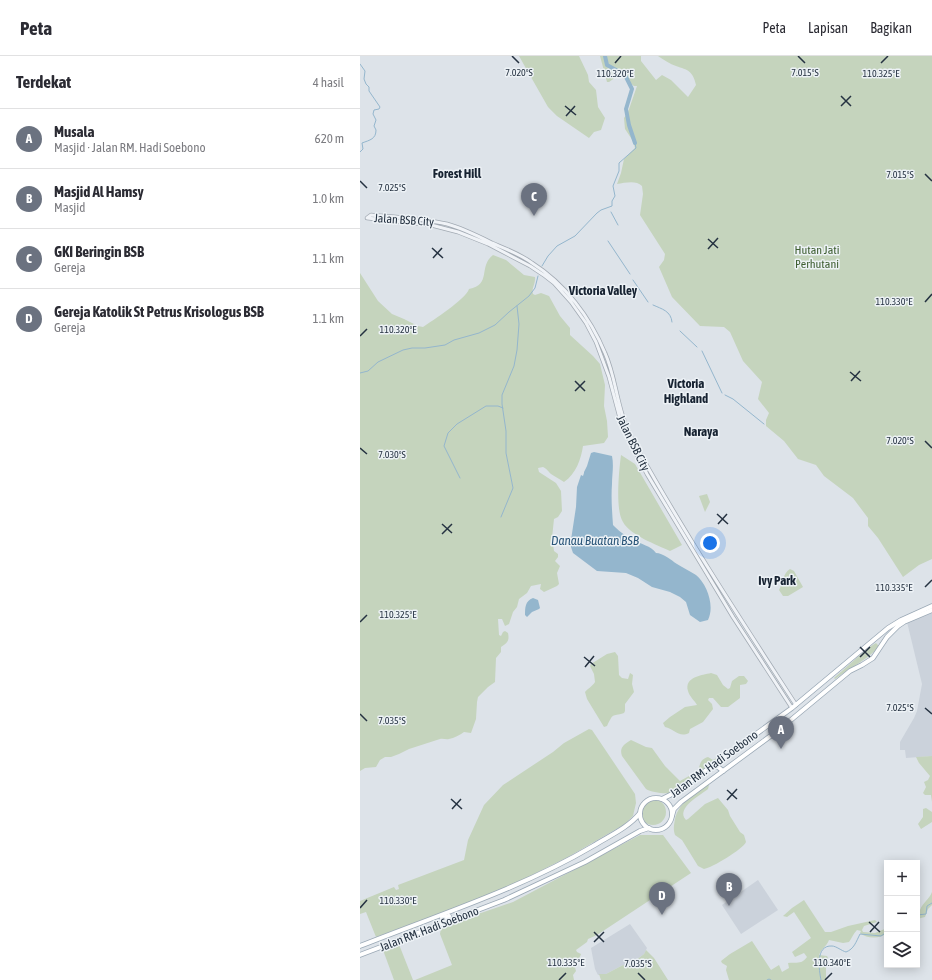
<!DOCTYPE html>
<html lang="id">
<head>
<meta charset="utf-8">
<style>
  body { margin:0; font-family:"Asap Condensed",sans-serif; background:#f7f7f7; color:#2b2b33 }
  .controls { position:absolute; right:12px; bottom:12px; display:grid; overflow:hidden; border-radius:0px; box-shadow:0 2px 10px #0003 }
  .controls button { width:36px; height:36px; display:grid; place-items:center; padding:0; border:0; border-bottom:1px solid #e1e1e2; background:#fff; color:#2b2b33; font:20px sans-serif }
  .you { position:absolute; left:350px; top:487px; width:14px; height:14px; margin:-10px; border:3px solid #fff; border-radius:50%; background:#1a73e8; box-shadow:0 0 0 6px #1a73e833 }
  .badge { display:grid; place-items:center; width:26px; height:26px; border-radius:50%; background:#1a73e8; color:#fff; font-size:13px; font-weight:700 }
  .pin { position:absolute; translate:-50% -33px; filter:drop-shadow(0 1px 2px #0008) }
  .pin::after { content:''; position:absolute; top:21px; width:14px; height:12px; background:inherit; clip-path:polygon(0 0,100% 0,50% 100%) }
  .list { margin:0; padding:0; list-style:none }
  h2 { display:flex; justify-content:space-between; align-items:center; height:52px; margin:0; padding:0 16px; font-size:17px }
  h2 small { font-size:13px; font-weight:400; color:#7c7c81 }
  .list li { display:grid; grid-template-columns:26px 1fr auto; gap:12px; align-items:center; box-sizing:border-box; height:60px; padding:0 16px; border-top:1px solid #e1e1e2 }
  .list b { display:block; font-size:15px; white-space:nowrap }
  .list p { margin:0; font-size:13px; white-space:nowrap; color:#7c7c81 }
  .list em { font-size:13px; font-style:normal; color:#7c7c81 }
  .icon { flex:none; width:22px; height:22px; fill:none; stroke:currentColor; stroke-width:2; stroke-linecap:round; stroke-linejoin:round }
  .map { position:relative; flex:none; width:572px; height:924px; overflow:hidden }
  header { display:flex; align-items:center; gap:24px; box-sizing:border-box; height:56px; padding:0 20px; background:#fff; border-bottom:1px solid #e1e1e2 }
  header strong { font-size:19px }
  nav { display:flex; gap:22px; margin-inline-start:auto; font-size:14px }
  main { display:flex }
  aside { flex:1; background:#fff }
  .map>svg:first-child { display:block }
  .built { fill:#cbd2db }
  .green { fill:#c5d4bd }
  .water { fill:#94b6cd }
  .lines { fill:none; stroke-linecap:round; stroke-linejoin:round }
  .stream { stroke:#94b6cd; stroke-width:1 }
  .river { stroke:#94b6cd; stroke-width:4 }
  .minor-casing { stroke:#a2aab3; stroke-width:4.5 }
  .major-casing { stroke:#9ba9b6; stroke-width:5.5 }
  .minor { stroke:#f0f3f7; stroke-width:3 }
  .major { stroke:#fff; stroke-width:4 }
  .ticks { fill:none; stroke:#253241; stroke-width:1.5 }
  .labels { text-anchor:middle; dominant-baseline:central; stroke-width:3; stroke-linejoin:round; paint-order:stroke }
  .street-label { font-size:12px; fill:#253241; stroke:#edf2f6 }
  .park-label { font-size:12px; fill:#3e5e31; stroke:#edf2f6 }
  .neighbourhood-label { font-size:13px; font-weight:bold; fill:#172332; stroke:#edf2f6 }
  .water-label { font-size:13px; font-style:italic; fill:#2b5679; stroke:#edf2f6 }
  .ticks-label { font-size:10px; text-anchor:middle; fill:#253241; stroke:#edf2f6; stroke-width:3; stroke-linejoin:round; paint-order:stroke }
</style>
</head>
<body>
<header>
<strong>Peta</strong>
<nav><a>Peta</a><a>Lapisan</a><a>Bagikan</a></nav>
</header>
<main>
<aside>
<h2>Terdekat<small>4 hasil</small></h2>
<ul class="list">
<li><span class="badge" style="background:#6b7280">A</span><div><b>Musala</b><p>Masjid · Jalan RM. Hadi Soebono</p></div><em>620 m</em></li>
<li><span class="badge" style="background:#6b7280">B</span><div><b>Masjid Al Hamsy</b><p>Masjid</p></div><em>1.0 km</em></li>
<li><span class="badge" style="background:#6b7280">C</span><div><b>GKI Beringin BSB</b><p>Gereja</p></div><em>1.1 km</em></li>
<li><span class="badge" style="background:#6b7280">D</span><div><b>Gereja Katolik St Petrus Krisologus BSB</b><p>Gereja</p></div><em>1.1 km</em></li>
</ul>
</aside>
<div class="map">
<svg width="572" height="924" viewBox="0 0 572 924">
  <rect width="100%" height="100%" fill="#dde3e9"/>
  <g class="built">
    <path d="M572,556V700L546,702L545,694H540V686L554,662L557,655L562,628L547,566Z"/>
    <path d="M398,824L418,854L381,878L362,849Z"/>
    <path d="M270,868L287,892L284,898L267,911L263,909L246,918L238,919L235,913L231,892Z"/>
  </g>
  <g class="green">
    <path d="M159,0H219L228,19L229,26L236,34L238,51L245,62L241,74L234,76L229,82L197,60L188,51Z"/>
    <path d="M240,0H281V5L296,24L302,19L311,24L328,41L336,29C333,15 328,14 316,10C310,8 304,4 298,0H572V503L559,509L543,521L518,482L508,470V462L493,442L464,420L456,409L438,403L424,385L406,370V364L409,357L398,343L402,326L383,305L370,276L364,271L340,270L312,241L299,211L304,204L305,198L280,159L283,138L282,130C276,124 265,127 257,128L261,117L264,103L275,92L273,85L265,73L264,62L268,56L277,30H274L261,20L256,21L249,26H247Z"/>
    <path d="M133,199L146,204L164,219L175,221C176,228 171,232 173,238L175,239L181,237L189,240L200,260L210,272V279L233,300L240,308L245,329L244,350L247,365L248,381L244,387L223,390C221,403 216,418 204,426C200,423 195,421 191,418C188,415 187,413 183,411L178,412L179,416L196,427L201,435L202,455L198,461L194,463L192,482L194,495L198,498V501L195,505L200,510L197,517L199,528L197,530L184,536L180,533L181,528L171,530L167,537L159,543L157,551L153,556L149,568L145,570L142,563H138L139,579L141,580L143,576L145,575L148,577C150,586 146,587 141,591V596L136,602L135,626L128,631L118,641L117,646L116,663L111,677L104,676C100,679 94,682 89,683C86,684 83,682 80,683L49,693L39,698L31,701H25L20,704L16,711L5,712L0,715V217L18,245L32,258L44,263L58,270L63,271C72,265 106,243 109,233C132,229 118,210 133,199Z"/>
    <path d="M261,399L275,408L322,489L310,495C297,489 270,479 263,466C255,454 259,414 261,399Z"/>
    <path d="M347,438L350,446L345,456L339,440Z"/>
    <path d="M430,513L434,515L443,531L428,540H423L419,534C423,527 423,517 430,513Z"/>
    <path d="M516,587L519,590L518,592C505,605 490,612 475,623L474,622L508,592Z"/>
    <path d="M255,596L258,600L259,619L262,622L268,623L270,617L273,619L272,628L274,636L265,648V655L264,657C251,661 254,656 247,670L244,671L227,643L225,636C228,632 232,631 235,626L234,618L230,610L231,608L247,598Z"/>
    <path d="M351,617L357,619L363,629L368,633L370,632L372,625L379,620H384L388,625L386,628L380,629V642L368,651H361L353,642H349L348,644L352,648L353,653L343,666L330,673L329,677C319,682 314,673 305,671L303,667L310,661L325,651L337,649C335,645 329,640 328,635C324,621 342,619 351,617Z"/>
    <path d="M229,673L232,674L275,738L276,747L273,760L265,768L208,801L136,837L16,881L6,856L0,858V845L34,831L36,834L39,833L38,829L104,804L108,784L124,749L143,729L193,696L204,687Z"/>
    <path d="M271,684L286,691L292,692L305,710L320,725L338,715C340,709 340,703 348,701L353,704L369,694V696L321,731C317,732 313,736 309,737C303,738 291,736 286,733L262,700C259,692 264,688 271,684Z"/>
    <path d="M572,700V746L571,739H565L563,737L566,731L564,726L568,724L570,720L559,707L556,701Z"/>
    <path d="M347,729H349L348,733C341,739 315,752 326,764L328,763L345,748L358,742L368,754L370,760L380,776L384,779L386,786C383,793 352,812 344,813L338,810L322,784L315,779C313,773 314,769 315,763C319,746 334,739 347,729Z"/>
    <circle cx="293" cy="756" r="13"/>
    <path d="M566,752L572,756V766L561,773L558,768L563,761V753Z"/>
    <path d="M280,779H303L331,817L237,879L228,883L227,886L216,894L217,896L221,898C219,906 212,901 216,915L213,919L214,924H55L92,909L80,878L81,872L85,869L114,858L121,857L153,846Z"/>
    <path d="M572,836V849L568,853L565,861L557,863V855L560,854C563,846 569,844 572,836Z"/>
    <path d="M444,844L465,876H471L488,870L515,864L517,866L504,870L502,874L503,876L515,877L527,872V877C520,883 507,883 500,877L501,875L497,874C493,878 492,882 489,886L483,887L469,884C467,890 461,893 459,899L467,900L468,902L466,908V924H369L366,914L367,910L362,907L361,905L370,898L392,885L411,914L419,909L422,916L429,912L428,907C436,906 441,909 447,901L444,897L435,901L432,896L451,882L434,856L427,861L423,860L432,852Z"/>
    <path d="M38,888L40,891L53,924H34L23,894Z"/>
    <path d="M286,894L294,902L308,924H241L239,918H246L263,909L267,911L284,898Z"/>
  </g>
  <g class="water">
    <path d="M234,396L252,400C254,410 252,418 252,428C251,441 252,455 253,469L255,471C260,476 267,481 273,484C281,488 291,490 296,497C303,497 311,504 317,508C323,512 330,515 336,519C347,528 355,550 348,564L340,566L330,559L326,546L320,541L310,536L292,531L278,522L266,517L237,515L213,497L211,491V484L216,451L217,431L221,419L223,420L224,417V416L227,410L231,397Z"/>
    <path d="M173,542L178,544L180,552L179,553L172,556L167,561L165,559C165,552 165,545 173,542Z"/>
  </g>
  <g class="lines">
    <g class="stream">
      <path d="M0,8L5,15L4,23L6,28L9,31V35L20,51L19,53L14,54L13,58L16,64L14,70L16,74C16,83 10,84 2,87L3,93L0,96"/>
      <path d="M251,156L258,169"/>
      <path d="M248,185L270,218"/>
      <path d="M182,210L188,200L197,190L215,180L237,157L241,154L252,150V145L255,140L253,130L259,115V107L276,92L275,87"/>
      <path d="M273,224L288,246"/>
      <path d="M293,249C302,253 311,255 312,266"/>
      <path d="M320,275L337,291"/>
      <path d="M342,295L362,337"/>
      <path d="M0,317L8,315L18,306L43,294L52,292H65L85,289L94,284L119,277L135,269L149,256L169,240L175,232L178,220"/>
      <path d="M365,339L373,343L404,368"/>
      <path d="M100,422L84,390L88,377L97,368L126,350H138L143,352"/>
      <path d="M141,461L153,432L146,397V375L142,348V339L154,310L157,294L159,268L157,250"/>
      <path d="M557,859L566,858L567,850L572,847"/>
      <path d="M407,924L409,923L411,924"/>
      <path d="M461,924C459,914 455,889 472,890C476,890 482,895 486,896C494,893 496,886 500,878L521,880L527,876"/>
    </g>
    <path class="river" d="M245,0L247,9L265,19L272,33L266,53L269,69L275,87"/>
    <defs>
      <path id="minor" d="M432,652L373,561L287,418L262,370L249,321L236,286L226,267L211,246L194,227L185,220L170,210L128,188L98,176L71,169L7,162L11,159C37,161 62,162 87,168C102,172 118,180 132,187C146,193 160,198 172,207C205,228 230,261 245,297C254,317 256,340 263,361C266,372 271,382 277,392C326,480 381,564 436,649"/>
      <g id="major">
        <path d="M356,707L358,711L363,715"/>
        <circle cx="296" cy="758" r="16"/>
        <path d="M302,743L316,736L432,652L528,572L541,564L572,550"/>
        <path d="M312,760L314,753L321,746L420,673L490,615L502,609L513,602L527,581L538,570L544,566L572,554"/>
        <path d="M82,862L89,860L88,865"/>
        <path d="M0,890C78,859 160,833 233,790C249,780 268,772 280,757"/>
        <path d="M0,899L144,844L225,806L280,775L289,772"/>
      </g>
    </defs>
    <use href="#minor" class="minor-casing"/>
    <use href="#major" class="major-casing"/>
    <use href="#minor" class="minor"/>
    <use href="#major" class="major"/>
  </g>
  <path class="ticks" d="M152,0L159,7M438,0L445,7M255,7L261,0M521,7L528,0M481,40L491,50M205,50L216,59M481,50L491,40M206,60L215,50M565,118L572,125M0,125L7,132M348,183L358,192M72,192L83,202M348,193L358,182M73,202L82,192M565,246L572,238M0,280L7,273M490,316L501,325M215,325L225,335M491,325L500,315M215,335L225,325M565,385L572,392M0,392L7,398M357,458L368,468M82,468L92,477M358,468L367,458M82,478L92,468M565,531L572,524M0,566L7,559M500,591L510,601M224,601L235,610M500,601L510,591M225,611L234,600M565,652L572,658M0,658L7,665M367,734L377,743M91,743L102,753M367,744L377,733M92,753L101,743M0,852L7,844M509,866L520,876M234,876L244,886M510,876L519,866M234,886L244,876M278,917L285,924M199,924L206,917M465,924L472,917"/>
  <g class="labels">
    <g class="street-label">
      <text transform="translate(44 164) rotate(4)">Jalan BSB City</text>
      <text transform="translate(273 387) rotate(64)">Jalan BSB City</text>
      <text transform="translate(354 708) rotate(-36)">Jalan RM. Hadi Soebono</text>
      <text transform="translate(69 873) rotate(-21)">Jalan RM. Hadi Soebono</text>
    </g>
    <g class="park-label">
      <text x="457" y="194">Hutan Jati<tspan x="457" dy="14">Perhutani</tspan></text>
    </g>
    <g class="neighbourhood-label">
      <text x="97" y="117">Forest Hill</text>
      <text x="243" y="234">Victoria Valley</text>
      <text x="326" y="327">Victoria<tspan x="326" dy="15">Highland</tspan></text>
      <text x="341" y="375">Naraya</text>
      <text x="417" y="524">Ivy Park</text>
    </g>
    <g class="water-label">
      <text x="235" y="484">Danau Buatan BSB</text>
    </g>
  </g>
  <g class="ticks-label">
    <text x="159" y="20">7.020°S</text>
    <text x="445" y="20">7.015°S</text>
    <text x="255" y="21">110.320°E</text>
    <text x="521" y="21">110.325°E</text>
    <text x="540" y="122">7.015°S</text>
    <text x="32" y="135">7.025°S</text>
    <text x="534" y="249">110.330°E</text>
    <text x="38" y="277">110.320°E</text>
    <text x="540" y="388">7.020°S</text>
    <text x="32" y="402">7.030°S</text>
    <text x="534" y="535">110.335°E</text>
    <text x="38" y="562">110.325°E</text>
    <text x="540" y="655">7.025°S</text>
    <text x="32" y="668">7.035°S</text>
    <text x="38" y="848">110.330°E</text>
    <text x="206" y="910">110.335°E</text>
    <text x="472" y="910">110.340°E</text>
    <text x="278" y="911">7.035°S</text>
  </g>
</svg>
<div class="controls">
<button>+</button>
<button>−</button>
<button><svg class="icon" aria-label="layers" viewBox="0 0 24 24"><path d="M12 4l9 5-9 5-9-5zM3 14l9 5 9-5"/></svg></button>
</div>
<div class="you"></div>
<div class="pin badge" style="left:421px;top:693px;background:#6b7280">A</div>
<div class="pin badge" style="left:369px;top:850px;background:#6b7280">B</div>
<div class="pin badge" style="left:174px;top:160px;background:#6b7280">C</div>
<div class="pin badge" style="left:302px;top:859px;background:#6b7280">D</div>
</div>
</main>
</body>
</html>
